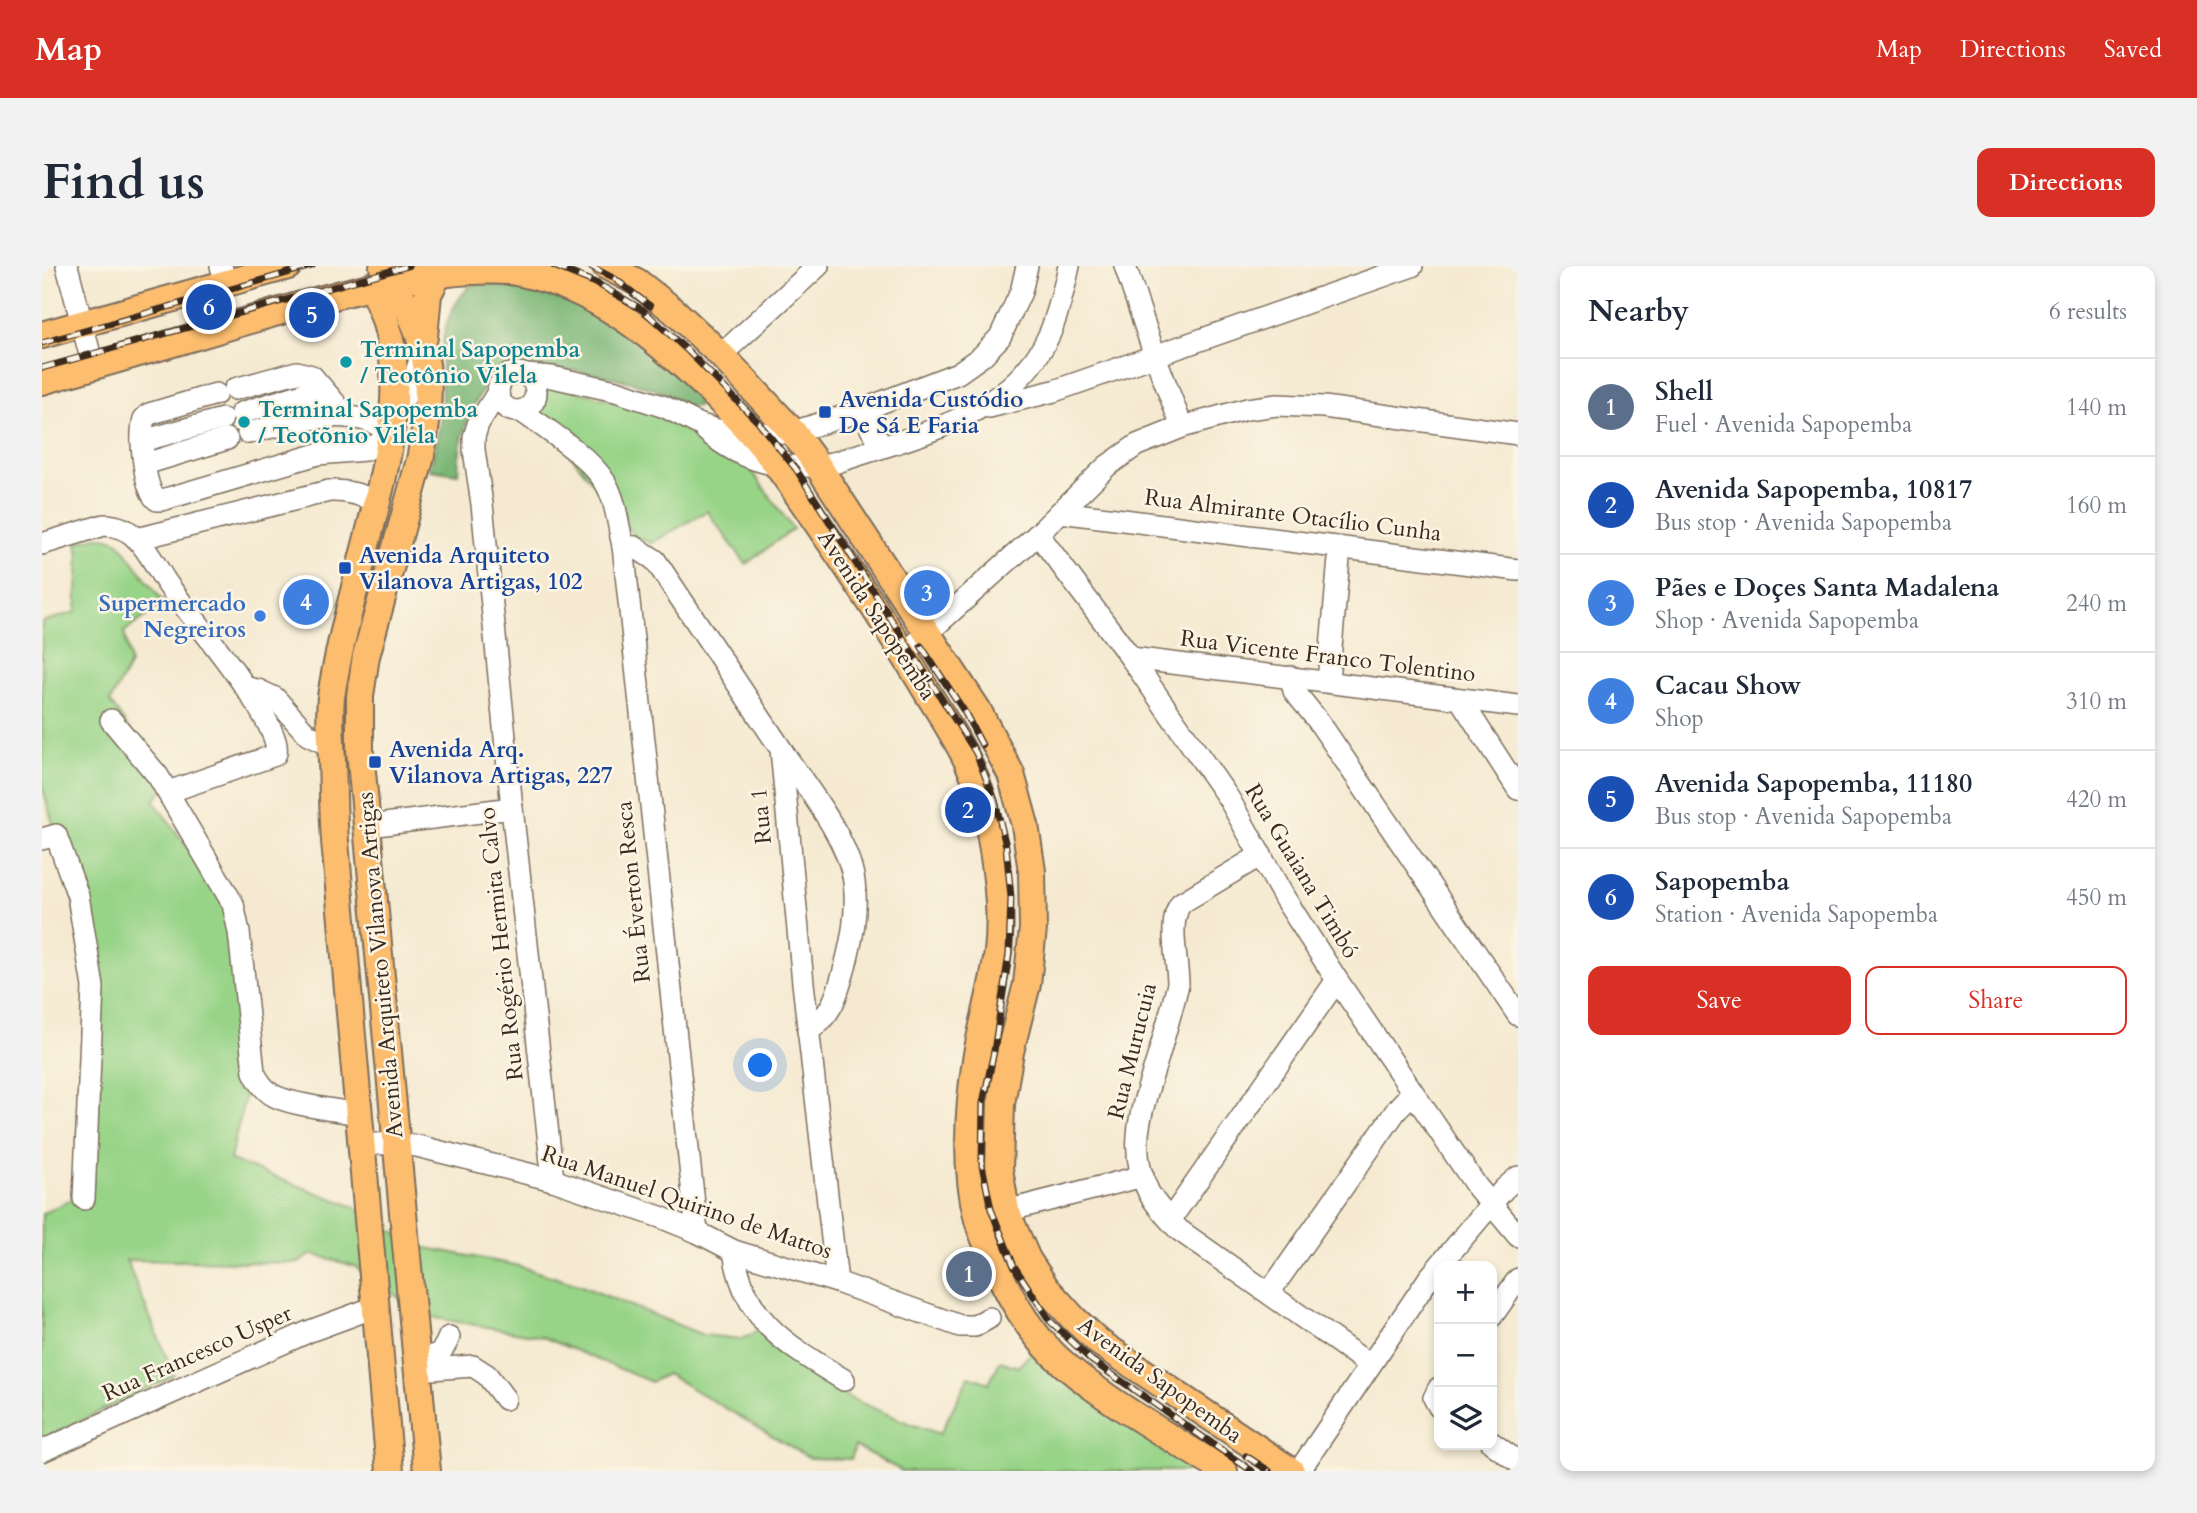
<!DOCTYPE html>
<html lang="en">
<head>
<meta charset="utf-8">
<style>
  body { margin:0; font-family:Cardo,serif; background:#f2f2f3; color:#1f2937 }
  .controls { position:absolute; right:21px; bottom:21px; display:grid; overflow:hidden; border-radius:14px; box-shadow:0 4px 10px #0003 }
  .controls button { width:63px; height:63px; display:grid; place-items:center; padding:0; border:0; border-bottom:2px solid #e0e1e3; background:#fff; color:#1f2937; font:35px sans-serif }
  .you { position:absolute; left:719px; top:800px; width:24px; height:24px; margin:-18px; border:5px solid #fff; border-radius:50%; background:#1a73e8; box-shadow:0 0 0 10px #1a73e833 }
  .badge { display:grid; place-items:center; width:46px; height:46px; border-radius:50%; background:#d93025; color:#fff; font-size:23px; font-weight:700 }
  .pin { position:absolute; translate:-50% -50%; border:4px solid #fff; box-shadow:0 2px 7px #0006 }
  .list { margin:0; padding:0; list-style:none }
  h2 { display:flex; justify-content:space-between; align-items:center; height:91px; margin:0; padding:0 28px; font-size:30px }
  h2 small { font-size:23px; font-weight:400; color:#747a83 }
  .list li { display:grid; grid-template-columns:46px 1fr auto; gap:21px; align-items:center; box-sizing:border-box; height:98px; padding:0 28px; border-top:2px solid #e0e1e3 }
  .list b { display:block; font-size:26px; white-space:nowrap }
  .list p { margin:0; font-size:23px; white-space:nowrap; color:#747a83 }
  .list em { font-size:23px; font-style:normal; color:#747a83 }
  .actions { display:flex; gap:14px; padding:21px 28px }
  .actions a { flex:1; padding:16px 0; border:2px solid #d93025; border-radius:14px; text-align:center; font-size:24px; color:#d93025 }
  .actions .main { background:#d93025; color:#fff }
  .icon { flex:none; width:38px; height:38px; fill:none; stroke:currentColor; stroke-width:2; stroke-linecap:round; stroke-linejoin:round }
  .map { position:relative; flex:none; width:1476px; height:1205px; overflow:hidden; border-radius:14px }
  header { display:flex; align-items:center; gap:42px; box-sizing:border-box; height:98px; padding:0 35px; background:#d93025; color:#fff }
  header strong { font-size:33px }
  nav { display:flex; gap:38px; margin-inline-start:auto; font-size:24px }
  .intro { display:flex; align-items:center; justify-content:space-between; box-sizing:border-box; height:168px; padding:0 42px }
  h1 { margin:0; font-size:49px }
  .button { padding:18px 32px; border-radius:14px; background:#d93025; color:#fff; font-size:24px; font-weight:700 }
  main { display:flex; gap:42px; padding:0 42px }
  aside { flex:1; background:#fff; border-radius:14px; box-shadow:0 4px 10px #0003 }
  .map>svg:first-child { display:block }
  .green { fill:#98d488; stroke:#6a7f53; stroke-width:2 }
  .forest { fill:#7ab674; stroke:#5a7049; stroke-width:2 }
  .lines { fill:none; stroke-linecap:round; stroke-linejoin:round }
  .minor-casing { stroke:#7c6d5d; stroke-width:24 }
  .major-casing { stroke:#7c6d5d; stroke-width:30 }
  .minor { stroke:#fff; stroke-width:21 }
  .major { stroke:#fcbd6e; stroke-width:26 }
  .rail-casing { stroke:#3b2a1e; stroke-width:7 }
  .rail { stroke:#fcf5e5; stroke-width:4.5; stroke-dasharray:13; stroke-linecap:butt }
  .culture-dot { fill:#0f9aa8; stroke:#fcf5e5; stroke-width:2.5 }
  .transit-dot { fill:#1a4fb4; stroke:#fcf5e5; stroke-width:2.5 }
  .shop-dot { fill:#3f7fe0; stroke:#fcf5e5; stroke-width:2.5 }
  .labels { text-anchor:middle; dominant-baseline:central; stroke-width:5; stroke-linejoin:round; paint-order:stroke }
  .culture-label { font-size:23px; font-weight:bold; fill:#0d838f; stroke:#fcf5e5; text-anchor:start }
  .transit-label { font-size:23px; font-weight:bold; fill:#164399; stroke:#fcf5e5; text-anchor:start }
  .street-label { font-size:23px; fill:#3b2a1e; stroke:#fcf5e5 }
  .shop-label { font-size:23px; font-weight:bold; fill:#366cbe; stroke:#fcf5e5; text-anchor:end }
</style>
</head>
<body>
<header>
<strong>Map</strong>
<nav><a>Map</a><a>Directions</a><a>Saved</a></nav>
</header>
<div class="intro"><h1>Find us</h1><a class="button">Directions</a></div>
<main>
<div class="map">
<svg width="1476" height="1205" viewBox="0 0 1476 1205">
  <rect width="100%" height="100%" fill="#fcf5e5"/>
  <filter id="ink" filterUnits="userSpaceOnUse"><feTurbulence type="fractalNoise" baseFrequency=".0143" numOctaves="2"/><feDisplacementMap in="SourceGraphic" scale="14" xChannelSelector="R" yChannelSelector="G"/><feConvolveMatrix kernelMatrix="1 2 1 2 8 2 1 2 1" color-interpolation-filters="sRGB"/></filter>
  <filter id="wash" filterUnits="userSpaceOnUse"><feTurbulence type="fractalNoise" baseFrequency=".00686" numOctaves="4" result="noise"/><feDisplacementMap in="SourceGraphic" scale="28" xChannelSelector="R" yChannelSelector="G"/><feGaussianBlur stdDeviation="1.57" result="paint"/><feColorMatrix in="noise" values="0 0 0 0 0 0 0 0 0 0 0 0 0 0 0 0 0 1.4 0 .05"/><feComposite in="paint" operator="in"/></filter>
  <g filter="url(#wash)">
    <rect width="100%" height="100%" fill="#f5ead1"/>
    <g class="green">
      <path d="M510,118L682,166L751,263L704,298L665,245L610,277L594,272L497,148C505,140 506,131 504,120Z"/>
      <path d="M55,271H64L76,275L122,337L82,366L88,398L68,436L126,518L112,535L183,634L196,749L198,792L205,822L188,894L310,940L375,980L473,999L537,1019L661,1069L699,1073L709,1069L716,1063L796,1127L866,1157L898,1168L927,1110L947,1117L958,1095L976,1101L990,1086L1031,1118L1166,1205H860L813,1180L809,1193L768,1192L625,1108L609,1116L501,1071L383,1050L312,1000L270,988L256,997L84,994L132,1109L0,1174V948L44,926L47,729L30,624L0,520V356L34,346L37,290L35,276Z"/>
    </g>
    <path class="forest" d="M453,18C491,25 532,33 566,54C600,75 629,104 658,131L655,140L647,141C641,138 635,133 628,130C594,113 495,91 460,108C429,123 416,177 416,208L388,204C392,185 398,165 399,146C403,96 389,59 429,19Z"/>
  </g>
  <g filter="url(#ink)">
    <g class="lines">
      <defs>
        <g id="minor">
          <path d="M25,0L51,100"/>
          <path d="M179,0L184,17"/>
          <path d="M1083,0L1113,90L1140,161"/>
          <path d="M679,89L776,0"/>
          <circle cx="475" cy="126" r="19"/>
          <path d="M484,109L510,111L574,125L623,141L656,158L675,164L731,168L751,166L812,147L916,107L940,90L958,71L979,26L985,0"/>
          <path d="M193,123L255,106L270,110L305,151"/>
          <path d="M456,126L436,158L432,171V184L440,238L470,542L511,914"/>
          <path d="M174,128L107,148L102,153C97,169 102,224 115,234H120L276,188L323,184L340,176L349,168C312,135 248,157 206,167"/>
          <path d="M947,141L1012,125L1370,0"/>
          <path d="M826,142L829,163L841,180"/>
          <path d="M479,145C504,163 547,190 563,216C574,234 576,259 581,280L593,281L613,294L739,483L761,717L795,1016"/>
          <path d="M199,147L261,128L287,130"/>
          <path d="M344,149C367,133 373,115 379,88"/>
          <path d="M662,163C701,198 745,207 795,196C873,169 971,151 1008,67C1017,45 1022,23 1027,0"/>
          <path d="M100,175L180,153"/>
          <path d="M103,198L185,173"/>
          <path d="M1018,246L1476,304"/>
          <path d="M996,268L1089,392L1187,533L1243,633L1295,714L1435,921L1476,970"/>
          <path d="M95,273L287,225C305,224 319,229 336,236"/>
          <path d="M0,278L62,259C75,259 87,264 96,274C109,288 117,307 129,323C146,347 248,466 233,489L126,526"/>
          <path d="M581,280L655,966"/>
          <path d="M862,388L996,268L1065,200L1095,179L1140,161L1205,143L1235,139L1282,141L1476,168"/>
          <path d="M1089,392L1476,440"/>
          <path d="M1249,411L1252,425L1277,456L1476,749"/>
          <path d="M1286,415L1298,282"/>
          <path d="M205,422L216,424L233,432L266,469L289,480"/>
          <path d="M1418,433L1476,523"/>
          <path d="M69,454L116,510L191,638L197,666L212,806C216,815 221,822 229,828C245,839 295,844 316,848"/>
          <path d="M740,485C764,520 807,574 812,616C816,645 810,674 803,701C795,729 791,748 766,765"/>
          <path d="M327,560L470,542"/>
          <path d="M0,573L14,569L36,630L51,721L42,933"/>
          <path d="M1219,589L1139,637C1125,657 1136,694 1136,718C1130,743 1123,767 1116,791C1102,837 1083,880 1107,927C1115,941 1127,953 1137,964L1328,1099"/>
          <path d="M319,879L353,877L375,880L511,914L618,951L655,966L692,985L795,1016L918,1060H933L947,1052"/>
          <path d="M964,945L1101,910"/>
          <path d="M1128,954L1295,714"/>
          <path d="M692,985C702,1057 746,1079 802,1114"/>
          <path d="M1227,1027L1356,842L1370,827"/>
          <path d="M1450,1050L1476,1013"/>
          <path d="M374,1092C394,1090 399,1091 407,1071"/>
          <path d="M375,1104L431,1100L445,1109L463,1133"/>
          <path d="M1397,1122L1392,1132L1397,1141"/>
          <path d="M1450,1177L1476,1196"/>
          <path d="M0,1185L268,1065L333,1041"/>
          <path d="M1257,1205L1387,1012L1462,923L1476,911"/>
        </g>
        <g id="major">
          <path d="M564,0L595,16L632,45L679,89L751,166L776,200L935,443L969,508L983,559L990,605L991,663L985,718L968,786L959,838L957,903L964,945L985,993L1004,1022L1032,1053L1058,1077L1249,1205"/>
          <path d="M341,1C388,67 394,116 378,194L324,390L318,430V484L385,1205"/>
          <path d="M328,20C373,97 346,194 325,275C312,326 297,378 289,431C287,451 289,474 290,495C291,521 291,548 293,575L348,1205"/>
          <path d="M0,69L246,0"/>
          <path d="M382,71L386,28L398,5"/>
          <path d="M0,115C77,93 155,70 232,47C303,26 393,0 468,5C543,17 602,62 656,113C680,136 704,160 725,186C748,215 768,247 789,277C823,327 856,377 887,429C912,469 938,509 946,556C954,597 961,644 956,686C951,723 940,758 934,794C926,845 923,904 936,954C943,977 953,998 963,1019C978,1049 997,1077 1023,1099C1071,1140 1129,1171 1182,1205"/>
        </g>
      </defs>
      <use href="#minor" class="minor-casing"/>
      <use href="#major" class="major-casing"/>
      <use href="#minor" class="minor"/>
      <use href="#major" class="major"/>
      <defs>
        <g id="rail">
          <path d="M512,0L556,18L601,44L647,86L716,156L754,203L934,487L953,535L964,580L969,631L967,688L952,785L941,837L940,899L949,943L972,1000L1008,1055L1049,1094L1210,1205"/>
          <path d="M548,0L573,13L608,40"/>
          <path d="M0,77L270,0"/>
          <path d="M0,102L366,0"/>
          <path d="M879,380L922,445L940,479"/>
          <path d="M1204,1190L1227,1205"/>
        </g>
      </defs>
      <use href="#rail" class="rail-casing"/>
      <use href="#rail" class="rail"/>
    </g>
  </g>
  <g class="culture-dot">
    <circle cx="304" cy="96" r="7"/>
    <circle cx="202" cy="156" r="7"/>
  </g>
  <g class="transit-dot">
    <rect x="776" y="139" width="14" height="14" rx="3.5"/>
    <rect x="296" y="295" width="14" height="14" rx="3.5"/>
    <rect x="326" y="489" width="14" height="14" rx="3.5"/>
  </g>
  <circle class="shop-dot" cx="218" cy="350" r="7"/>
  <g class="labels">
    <g class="culture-label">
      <text x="318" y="83">Terminal Sapopemba<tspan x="318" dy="26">/ Teotônio Vilela</tspan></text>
      <text x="216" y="143">Terminal Sapopemba<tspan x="216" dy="26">/ Teotõnio Vilela</tspan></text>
    </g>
    <g class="transit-label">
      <text x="797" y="133">Avenida Custódio<tspan x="797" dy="26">De Sá E Faria</tspan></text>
      <text x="317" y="289">Avenida Arquiteto<tspan x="317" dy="26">Vilanova Artigas, 102</tspan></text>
      <text x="347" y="483">Avenida Arq.<tspan x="347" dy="26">Vilanova Artigas, 227</tspan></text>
    </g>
    <g class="street-label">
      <text transform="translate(1251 249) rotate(7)">Rua Almirante Otacílio Cunha</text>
      <text transform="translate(835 349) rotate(57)">Avenida Sapopemba</text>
      <text transform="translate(1286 390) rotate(7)">Rua Vicente Franco Tolentino</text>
      <text transform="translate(719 550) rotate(-95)">Rua 1</text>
      <text transform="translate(1260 605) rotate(59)">Rua Guaiana Timbó</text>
      <text transform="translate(591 626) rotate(-96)">Rua Éverton Resca</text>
      <text transform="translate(459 678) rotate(-96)">Rua Rogério Hermita Calvo</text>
      <text transform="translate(338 699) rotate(-95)">Avenida Arquiteto Vilanova Artigas</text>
      <text transform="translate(1090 785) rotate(-76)">Rua Murucuia</text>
      <text transform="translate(645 936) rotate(19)">Rua Manuel Quirino de Mattos</text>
      <text transform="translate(155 1087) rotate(-24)">Rua Francesco Usper</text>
      <text transform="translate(1118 1114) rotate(36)">Avenida Sapopemba</text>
    </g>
    <g class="shop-label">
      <text x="204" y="337">Supermercado<tspan x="204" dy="26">Negreiros</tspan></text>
    </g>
  </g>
</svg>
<div class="controls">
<button>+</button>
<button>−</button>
<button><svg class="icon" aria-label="layers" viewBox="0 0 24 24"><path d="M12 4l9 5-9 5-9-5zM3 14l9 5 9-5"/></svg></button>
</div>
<div class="you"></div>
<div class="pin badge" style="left:927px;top:1008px;background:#5c6f8a">1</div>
<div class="pin badge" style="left:926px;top:544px;background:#1a4fb4">2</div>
<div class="pin badge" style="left:885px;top:327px;background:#3f7fe0">3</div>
<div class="pin badge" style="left:264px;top:336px;background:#3f7fe0">4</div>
<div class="pin badge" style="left:270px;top:49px;background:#1a4fb4">5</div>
<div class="pin badge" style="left:167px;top:41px;background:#1a4fb4">6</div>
</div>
<aside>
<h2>Nearby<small>6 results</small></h2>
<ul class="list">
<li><span class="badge" style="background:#5c6f8a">1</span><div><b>Shell</b><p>Fuel · Avenida Sapopemba</p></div><em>140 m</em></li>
<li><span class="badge" style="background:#1a4fb4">2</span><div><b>Avenida Sapopemba, 10817</b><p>Bus stop · Avenida Sapopemba</p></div><em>160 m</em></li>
<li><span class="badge" style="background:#3f7fe0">3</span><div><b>Pães e Doçes Santa Madalena</b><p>Shop · Avenida Sapopemba</p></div><em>240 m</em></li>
<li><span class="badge" style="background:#3f7fe0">4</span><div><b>Cacau Show</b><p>Shop</p></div><em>310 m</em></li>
<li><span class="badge" style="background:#1a4fb4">5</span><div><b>Avenida Sapopemba, 11180</b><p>Bus stop · Avenida Sapopemba</p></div><em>420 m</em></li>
<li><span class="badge" style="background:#1a4fb4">6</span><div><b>Sapopemba</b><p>Station · Avenida Sapopemba</p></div><em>450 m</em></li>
</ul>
<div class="actions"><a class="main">Save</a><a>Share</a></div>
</aside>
</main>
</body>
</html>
